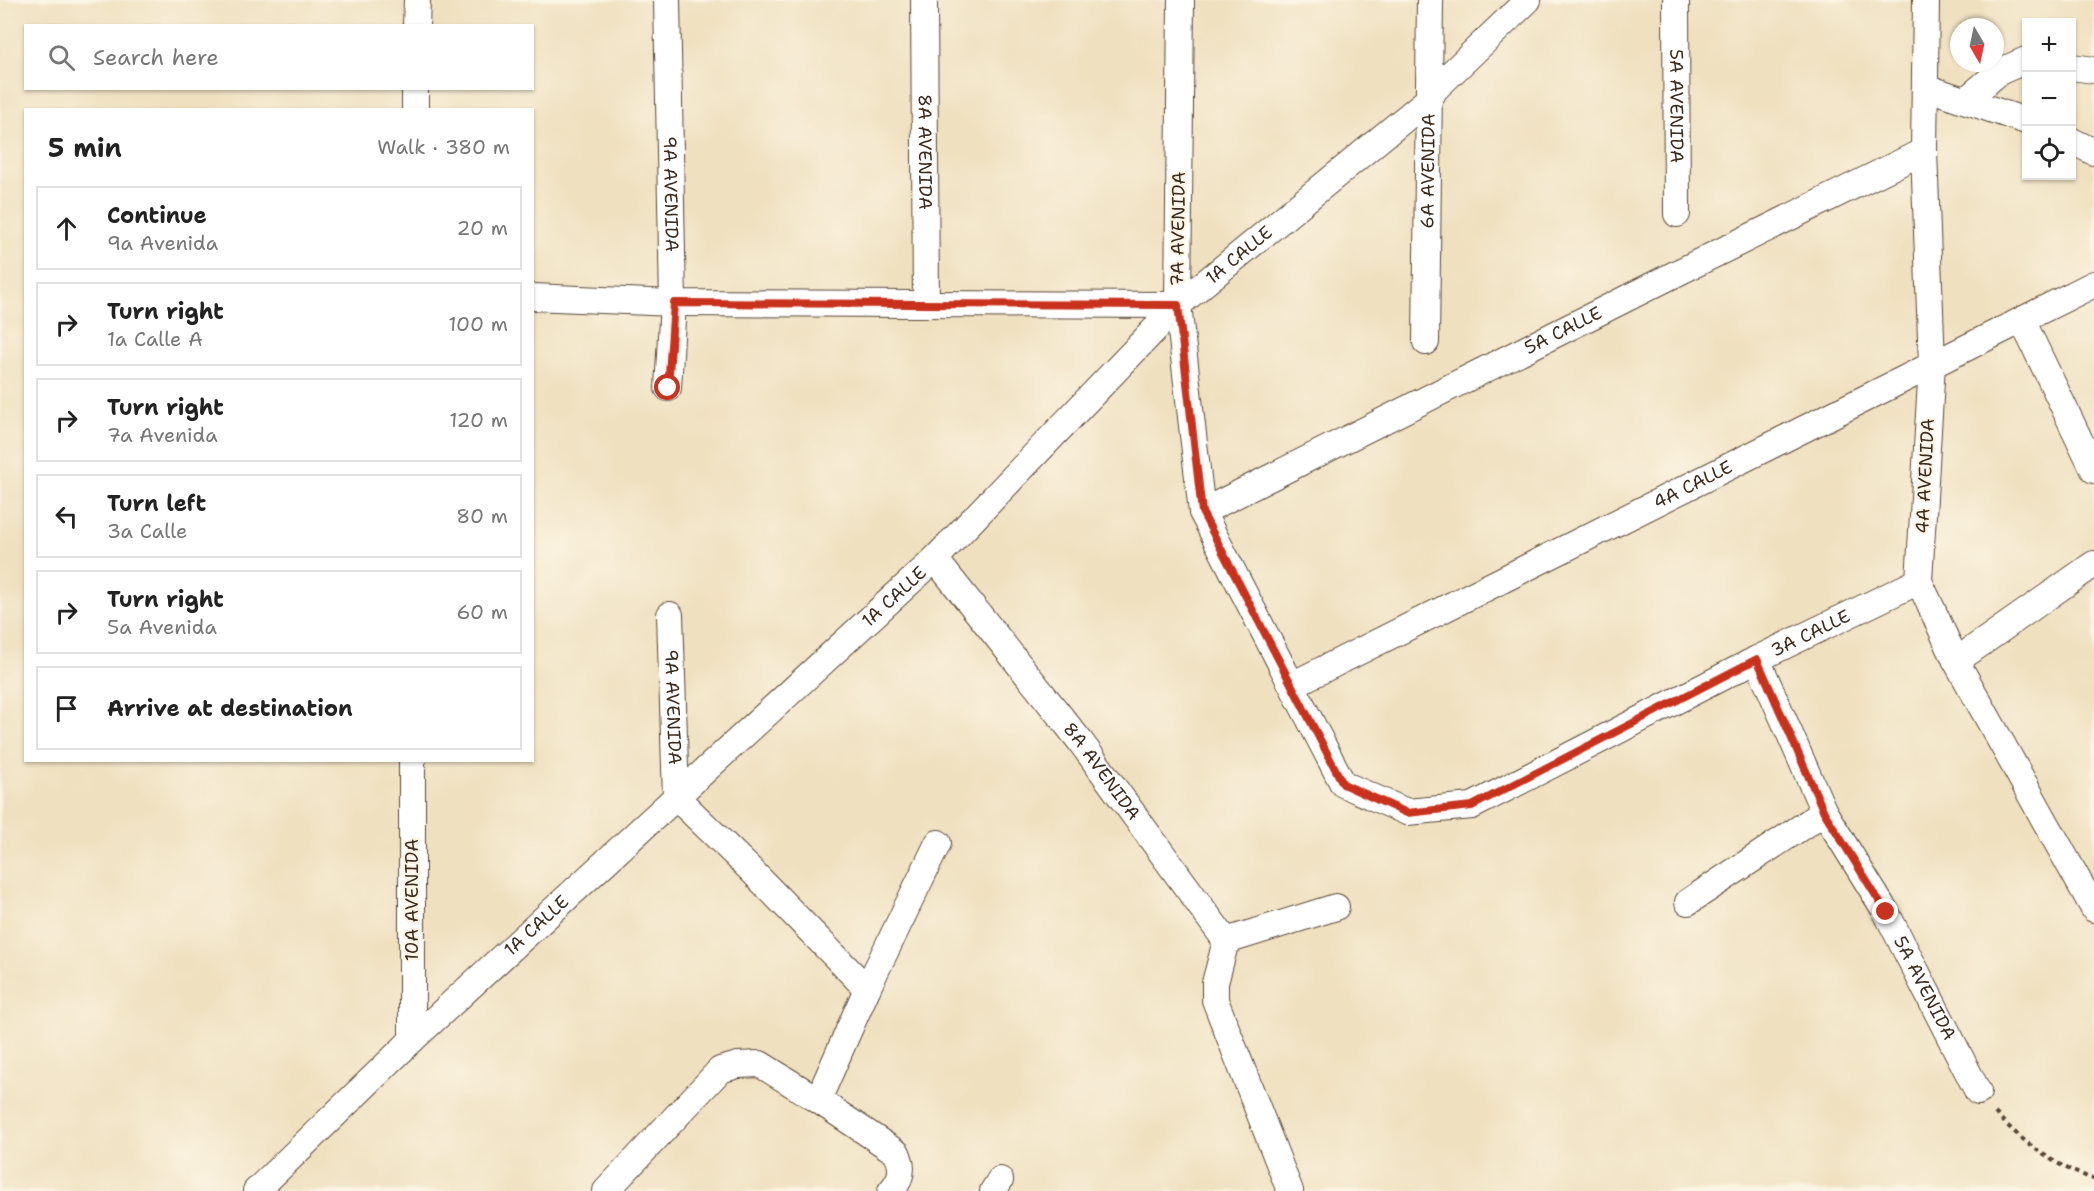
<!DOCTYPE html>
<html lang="en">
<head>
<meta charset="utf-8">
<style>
  body { margin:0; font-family:"Shantell Sans",sans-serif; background:#f2f2f2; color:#222 }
  .controls { position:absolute; right:18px; top:18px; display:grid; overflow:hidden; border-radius:0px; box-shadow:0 2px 4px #0004 }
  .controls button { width:54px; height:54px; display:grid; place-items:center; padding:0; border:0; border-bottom:2px solid #e0e0e0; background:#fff; color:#222; font:30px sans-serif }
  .compass { position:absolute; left:1950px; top:18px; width:54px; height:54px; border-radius:50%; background:#fff; box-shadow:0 2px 4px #0004; rotate:171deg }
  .stop { position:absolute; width:18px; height:18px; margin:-14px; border:4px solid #c8321e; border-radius:50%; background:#fff }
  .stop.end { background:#c8321e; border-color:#fff; box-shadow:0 2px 6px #0008 }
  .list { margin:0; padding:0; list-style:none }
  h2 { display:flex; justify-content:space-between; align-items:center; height:78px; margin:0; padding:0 24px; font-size:26px }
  h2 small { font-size:20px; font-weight:400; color:#767676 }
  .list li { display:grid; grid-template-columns:39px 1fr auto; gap:18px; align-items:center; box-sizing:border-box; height:84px; margin:0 12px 12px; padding:0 12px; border:2px solid #e0e0e0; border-radius:0px }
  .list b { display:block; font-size:22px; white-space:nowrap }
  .list p { margin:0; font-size:20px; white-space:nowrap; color:#767676 }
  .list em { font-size:20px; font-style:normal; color:#767676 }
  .icon { flex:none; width:33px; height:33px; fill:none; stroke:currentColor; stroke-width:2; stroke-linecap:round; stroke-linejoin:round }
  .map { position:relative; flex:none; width:2094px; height:1191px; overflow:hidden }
  .search { position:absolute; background:#fff; box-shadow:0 2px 4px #0004; left:24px; top:24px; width:510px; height:66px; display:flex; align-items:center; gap:15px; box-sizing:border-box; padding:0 21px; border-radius:0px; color:#767676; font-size:22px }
  .panel { position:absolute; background:#fff; box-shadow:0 2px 4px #0004; left:24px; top:108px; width:510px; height:654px; border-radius:0px }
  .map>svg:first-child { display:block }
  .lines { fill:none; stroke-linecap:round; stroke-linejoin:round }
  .minor-casing { stroke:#564536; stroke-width:28 }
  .path { stroke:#564536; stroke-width:4; stroke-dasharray:4.5 4.5; stroke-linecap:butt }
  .minor { stroke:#fff; stroke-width:26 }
  .route { stroke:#c8321e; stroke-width:8 }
  .labels { text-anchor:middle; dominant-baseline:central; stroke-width:4.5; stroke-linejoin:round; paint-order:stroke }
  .street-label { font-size:18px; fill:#3b2a1e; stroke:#fcf5e5 }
</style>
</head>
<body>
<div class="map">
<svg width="2094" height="1191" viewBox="0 0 2094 1191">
  <rect width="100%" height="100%" fill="#fcf5e5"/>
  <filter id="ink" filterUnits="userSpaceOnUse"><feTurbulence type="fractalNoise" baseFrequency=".0167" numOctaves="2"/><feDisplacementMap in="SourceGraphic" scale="12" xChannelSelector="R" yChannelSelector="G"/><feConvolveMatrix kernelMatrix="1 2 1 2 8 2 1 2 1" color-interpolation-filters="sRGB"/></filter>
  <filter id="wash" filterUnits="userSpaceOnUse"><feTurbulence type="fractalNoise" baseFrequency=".008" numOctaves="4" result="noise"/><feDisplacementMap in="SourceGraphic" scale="24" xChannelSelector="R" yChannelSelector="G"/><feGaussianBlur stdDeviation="1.35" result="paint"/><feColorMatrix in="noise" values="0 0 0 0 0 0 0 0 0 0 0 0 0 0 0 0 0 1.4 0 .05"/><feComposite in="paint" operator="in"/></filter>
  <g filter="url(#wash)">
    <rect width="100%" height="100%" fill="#efe0bf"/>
  </g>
  <g filter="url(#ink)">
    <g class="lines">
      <defs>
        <g id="minor">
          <path id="s1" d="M667,0L673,303L668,388"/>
          <path id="s2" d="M924,0L926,304"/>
          <path id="s3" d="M1181,0L1178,305L1202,512L1343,784L1407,812L1472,806L1757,659L1919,581"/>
          <path id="s4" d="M1676,0L1677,214"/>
          <path d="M1926,0L1924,151L1932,364L1919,581L1956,661L2094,909"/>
          <path d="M416,26L417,0"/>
          <path d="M2072,67L2094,70"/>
          <path d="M1925,87L2026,121"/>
          <path d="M1966,100L1999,72L2026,60"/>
          <path d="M415,110V88"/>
          <path d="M2072,141L2094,152"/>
          <path d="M532,297L673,303L1178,305"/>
          <path d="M2022,320L2094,470"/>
          <path id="s5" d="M1426,342L1430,0"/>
          <path id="s6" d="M1202,512L1673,275L1924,151"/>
          <path id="s7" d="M935,559L1080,741L1226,941L1215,983V1000L1290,1191"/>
          <path id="s8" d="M670,615L676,797L751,870L867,989"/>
          <path id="s9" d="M1757,659L1824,812L1886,912L1978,1092"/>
          <path d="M1956,661L2094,564"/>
          <path id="s10" d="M1292,685L2094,284"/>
          <path d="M412,760V1040"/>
          <path d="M1688,902L1824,812"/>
          <path d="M1226,941L1336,907"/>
          <path d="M818,1100L897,1153C904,1168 902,1179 891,1191"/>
          <path id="s11" d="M256,1191L412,1040L935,559L1178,305L1430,98L1435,89L1528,0"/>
          <path d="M606,1191L720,1070L738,1065L760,1064L818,1100L867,989L938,843"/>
          <path d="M993,1191L1000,1180"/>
        </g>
      </defs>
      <use href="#minor" class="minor-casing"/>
      <path class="path" d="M1995,1113C2023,1142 2055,1167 2094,1179"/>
      <use href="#minor" class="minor"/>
    </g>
  </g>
  <g class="lines" filter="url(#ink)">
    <path class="route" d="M668,388L674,303L1178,305L1202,512L1343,784L1407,813L1472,806L1757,659L1824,812L1886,912"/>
  </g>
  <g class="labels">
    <g class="street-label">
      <text stroke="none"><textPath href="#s4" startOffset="106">5A AVENIDA</textPath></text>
      <text stroke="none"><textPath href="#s2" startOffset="152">8A AVENIDA</textPath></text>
      <text stroke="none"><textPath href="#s5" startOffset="171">6A AVENIDA</textPath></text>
      <text stroke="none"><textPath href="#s1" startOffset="194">9A AVENIDA</textPath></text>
      <text transform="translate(1178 229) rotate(-89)">7A AVENIDA</text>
      <text stroke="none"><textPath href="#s11" startOffset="1358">1A CALLE</textPath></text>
      <text stroke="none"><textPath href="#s6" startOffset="404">5A CALLE</textPath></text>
      <text transform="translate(1925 476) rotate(-87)">4A AVENIDA</text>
      <text stroke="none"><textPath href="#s10" startOffset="448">4A CALLE</textPath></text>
      <text stroke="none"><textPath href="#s11" startOffset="872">1A CALLE</textPath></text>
      <text stroke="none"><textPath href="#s3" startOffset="1335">3A CALLE</textPath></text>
      <text stroke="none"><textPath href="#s8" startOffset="92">9A AVENIDA</textPath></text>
      <text stroke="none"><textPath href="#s7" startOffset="270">8A AVENIDA</textPath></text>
      <text transform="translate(412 900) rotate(-90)">10A AVENIDA</text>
      <text stroke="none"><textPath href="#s11" startOffset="386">1A CALLE</textPath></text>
      <text stroke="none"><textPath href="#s9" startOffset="370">5A AVENIDA</textPath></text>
    </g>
  </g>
</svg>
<div class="controls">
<button>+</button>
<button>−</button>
<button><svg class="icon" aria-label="locate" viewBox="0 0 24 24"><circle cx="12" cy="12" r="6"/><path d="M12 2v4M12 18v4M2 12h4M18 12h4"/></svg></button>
</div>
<svg class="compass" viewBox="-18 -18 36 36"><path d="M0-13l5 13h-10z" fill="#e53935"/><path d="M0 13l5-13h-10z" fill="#767676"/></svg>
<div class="stop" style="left:668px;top:388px"></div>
<div class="stop end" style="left:1886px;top:912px"></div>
<div class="search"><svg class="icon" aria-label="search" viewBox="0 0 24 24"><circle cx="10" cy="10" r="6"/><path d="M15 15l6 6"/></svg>Search here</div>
<section class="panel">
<h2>5 min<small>Walk · 380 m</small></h2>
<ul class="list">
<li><svg class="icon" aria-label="ahead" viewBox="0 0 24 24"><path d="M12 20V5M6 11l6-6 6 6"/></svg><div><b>Continue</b><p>9a Avenida</p></div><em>20 m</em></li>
<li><svg class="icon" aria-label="right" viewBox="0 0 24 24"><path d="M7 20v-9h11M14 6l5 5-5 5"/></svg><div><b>Turn right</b><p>1a Calle A</p></div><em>100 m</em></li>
<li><svg class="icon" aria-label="right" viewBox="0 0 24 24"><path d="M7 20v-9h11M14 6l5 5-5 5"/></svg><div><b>Turn right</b><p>7a Avenida</p></div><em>120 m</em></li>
<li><svg class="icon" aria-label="left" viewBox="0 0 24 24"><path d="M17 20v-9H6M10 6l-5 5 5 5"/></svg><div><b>Turn left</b><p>3a Calle</p></div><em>80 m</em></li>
<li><svg class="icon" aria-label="right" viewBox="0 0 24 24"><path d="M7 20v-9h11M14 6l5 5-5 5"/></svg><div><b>Turn right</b><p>5a Avenida</p></div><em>60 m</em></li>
<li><svg class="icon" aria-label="arrive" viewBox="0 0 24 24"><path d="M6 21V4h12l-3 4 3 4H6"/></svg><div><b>Arrive at destination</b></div></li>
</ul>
</section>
</div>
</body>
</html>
